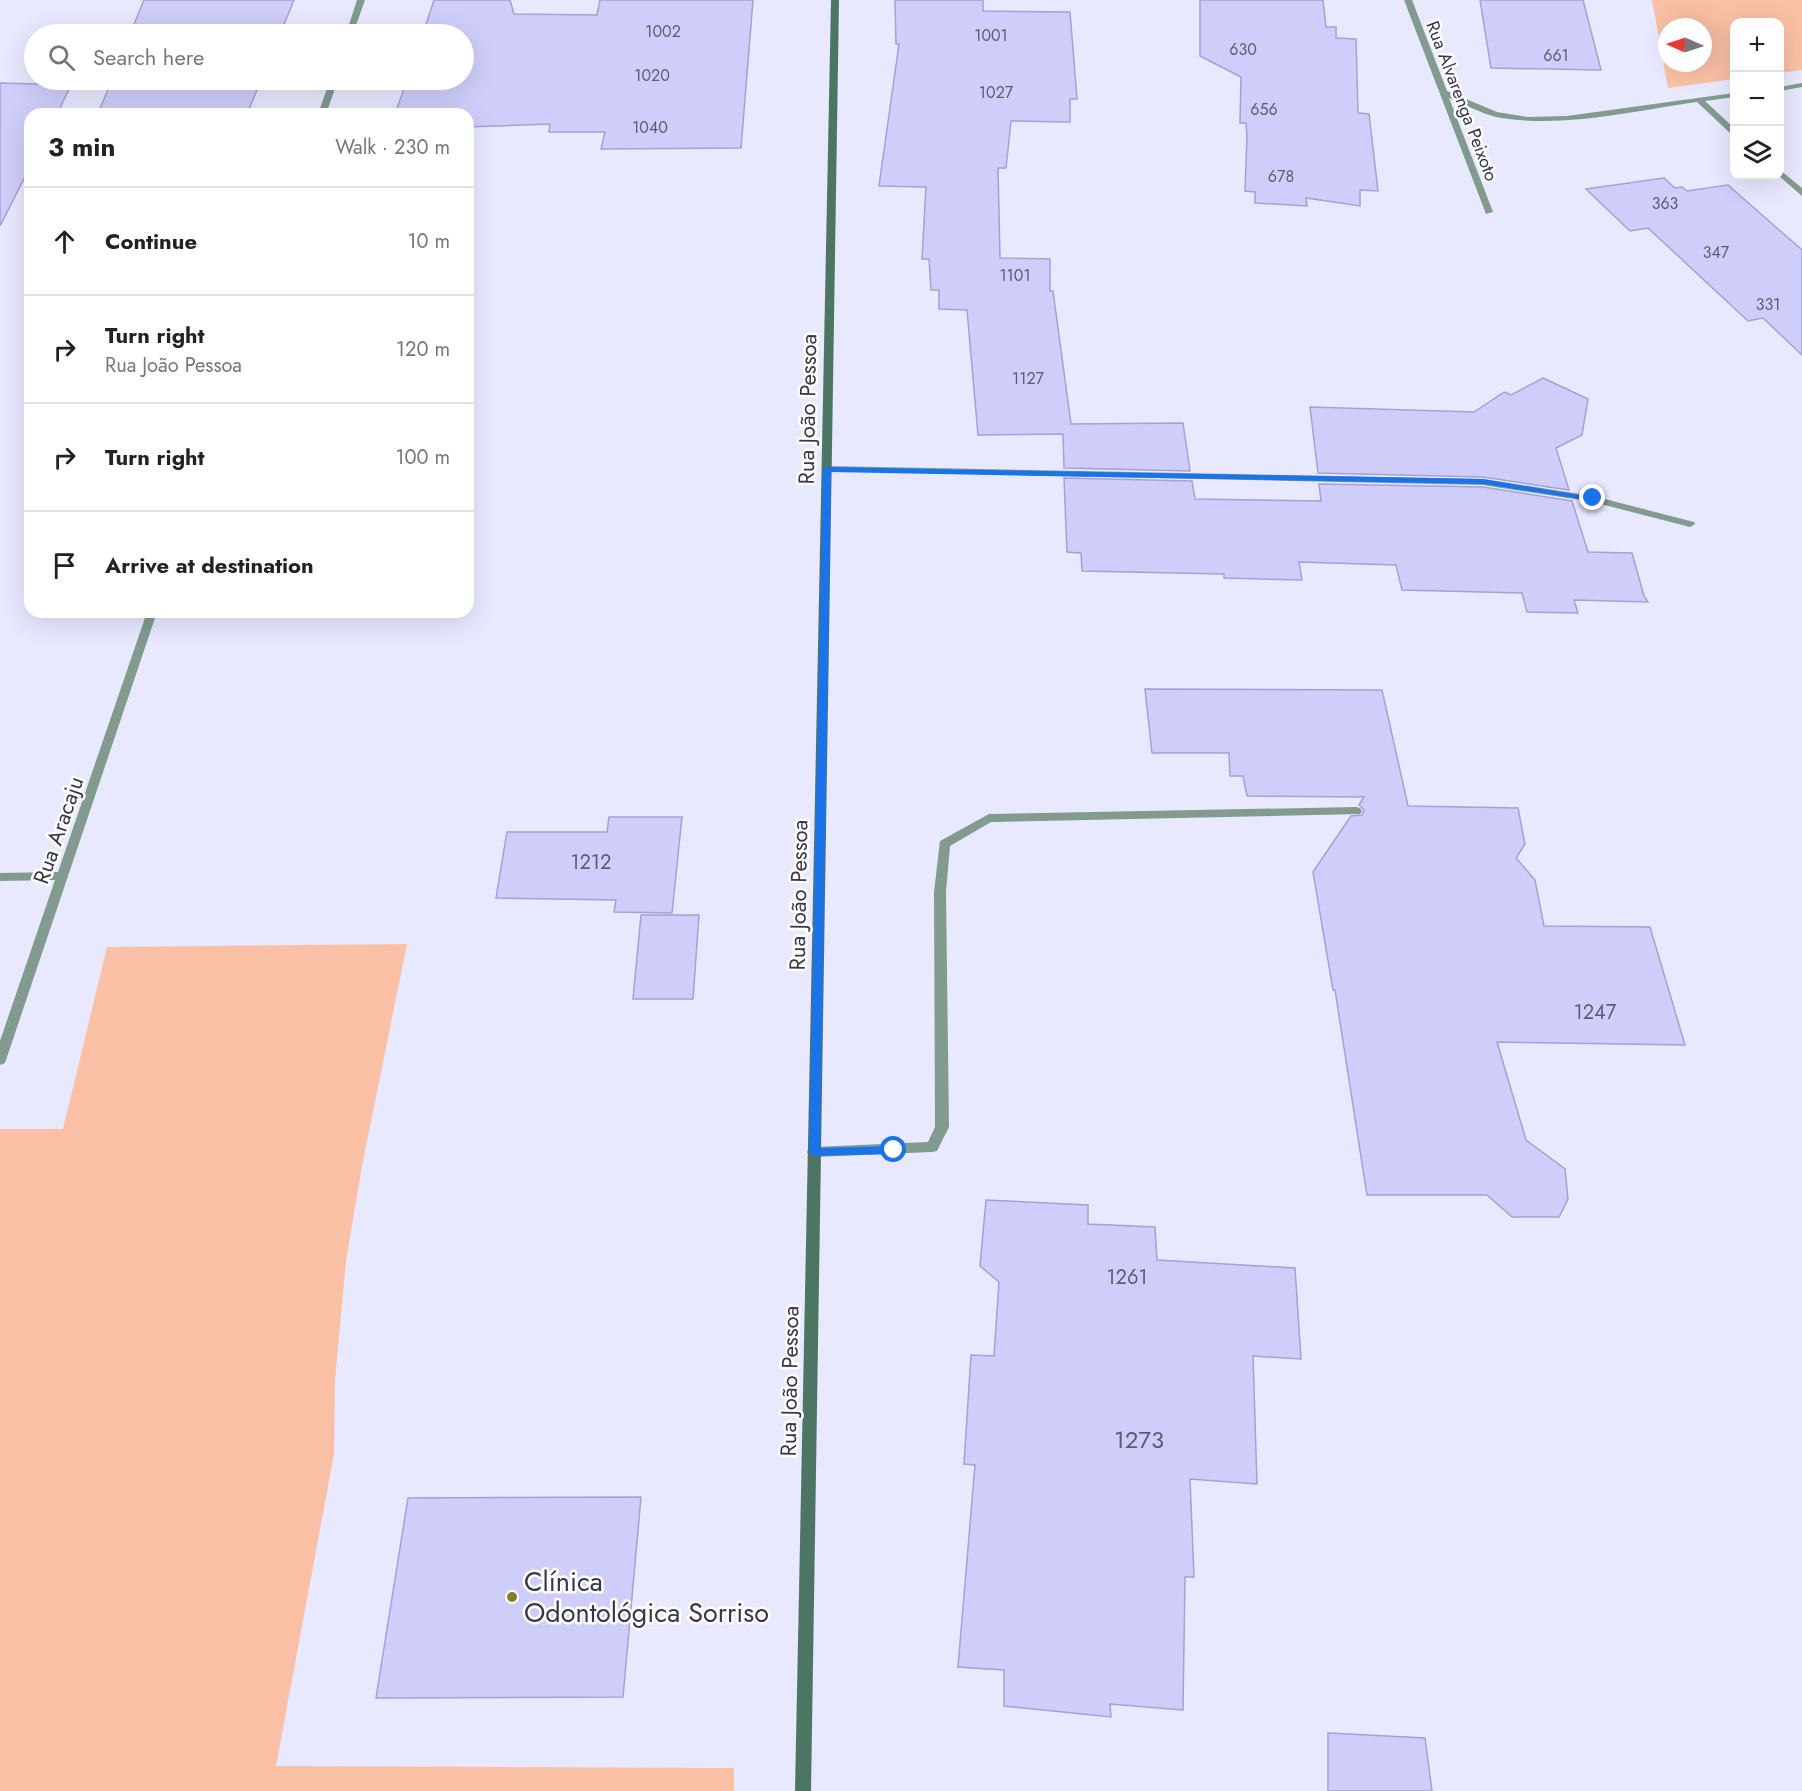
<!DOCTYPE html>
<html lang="en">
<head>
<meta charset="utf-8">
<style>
  body { margin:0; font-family:Jost,sans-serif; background:#f6f6f6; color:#222 }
  .controls { position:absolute; right:18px; top:18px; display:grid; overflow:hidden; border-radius:12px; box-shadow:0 6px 24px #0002 }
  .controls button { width:54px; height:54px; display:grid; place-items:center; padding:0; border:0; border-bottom:2px solid #e0e0e0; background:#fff; color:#222; font:30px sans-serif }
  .compass { position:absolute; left:1658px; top:18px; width:54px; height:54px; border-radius:50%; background:#fff; box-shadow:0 6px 24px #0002; rotate:273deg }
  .stop { position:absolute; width:18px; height:18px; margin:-14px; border:4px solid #1a73e8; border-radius:50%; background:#fff }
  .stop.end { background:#1a73e8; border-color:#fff; box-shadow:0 2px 6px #0008 }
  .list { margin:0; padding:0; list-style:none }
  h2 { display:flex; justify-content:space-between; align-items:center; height:78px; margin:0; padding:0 24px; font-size:26px }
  h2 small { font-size:20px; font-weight:400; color:#767676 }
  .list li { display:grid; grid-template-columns:39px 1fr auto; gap:18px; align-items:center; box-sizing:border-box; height:108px; padding:0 24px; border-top:2px solid #e0e0e0 }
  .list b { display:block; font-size:22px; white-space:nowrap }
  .list p { margin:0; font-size:20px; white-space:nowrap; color:#767676 }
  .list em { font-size:20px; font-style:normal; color:#767676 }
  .icon { flex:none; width:33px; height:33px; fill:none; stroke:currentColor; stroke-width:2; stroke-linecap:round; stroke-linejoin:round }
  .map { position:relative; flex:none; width:1802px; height:1791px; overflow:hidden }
  .search { position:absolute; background:#fff; box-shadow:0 6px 24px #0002; left:24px; top:24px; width:450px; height:66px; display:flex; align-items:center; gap:15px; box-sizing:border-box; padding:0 21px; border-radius:33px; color:#767676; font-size:22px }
  .panel { position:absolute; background:#fff; box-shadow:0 6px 24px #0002; left:24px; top:108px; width:450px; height:510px; border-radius:18px }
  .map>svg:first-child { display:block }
  .green { fill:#fac0a5; fill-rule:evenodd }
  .building { fill:#cfcefa; stroke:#a3a1d6; stroke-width:1.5 }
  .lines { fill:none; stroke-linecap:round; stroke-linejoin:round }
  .lane { fill:#819b8f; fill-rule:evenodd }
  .street { fill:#819b8f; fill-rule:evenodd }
  .secondary { fill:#4d7564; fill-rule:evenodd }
  .route { fill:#1a73e8 }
  .poi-dot { fill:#837e26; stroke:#fff; stroke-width:2 }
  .labels { text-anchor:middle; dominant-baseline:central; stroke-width:5; stroke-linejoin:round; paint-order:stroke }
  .far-number-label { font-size:16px; fill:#5d5c78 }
  .far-street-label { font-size:18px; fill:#37364c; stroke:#fff }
  .number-label { font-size:20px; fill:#5d5c78 }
  .street-label { font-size:22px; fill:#37364c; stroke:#fff }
  .near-number-label { font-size:24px; fill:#5d5c78 }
  .near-poi-label { font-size:27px; fill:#37364c; stroke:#fff; text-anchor:start }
</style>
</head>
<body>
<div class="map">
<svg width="1802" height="1791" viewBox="0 0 1802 1791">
  <rect width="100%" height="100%" fill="#e8e8ff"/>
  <g class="green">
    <path d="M1652,0H1802V70L1780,73V22H1734V79L1668,88ZM1667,27H1703V63H1667Z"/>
    <path d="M407,944L362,1166L346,1261L335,1380L334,1454L276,1766L734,1768V1791H0V1129H63L107,947Z"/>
  </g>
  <g class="building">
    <path d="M144,0H294L280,34H130Z"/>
    <path d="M434,0H510L514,14L597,15L600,0H753L741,148L601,149L605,132H549L550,124L468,127V114H395L407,80H464V34H423Z"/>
    <path d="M895,0H983V11L1070,12L1077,99H1070V122L1011,121L1006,168H998L1000,258L1050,259V291H1053L1071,424L1183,423L1190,471L1064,468L1063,434L978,435L967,310L939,309V290H931L929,259H922L926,187L879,186L899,44H896Z"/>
    <path d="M1200,0H1323L1326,27H1336V38L1356,39L1358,113L1369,114L1378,191L1360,190V206L1306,198L1307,206L1255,203V192L1245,191L1247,137L1246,123H1240L1241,77L1200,56Z"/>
    <path d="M1480,0H1583L1601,70L1491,68Z"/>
    <path d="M112,80H261L247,114L99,111Z"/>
    <path d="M0,83L71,85L57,114H30V167L0,226Z"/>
    <path d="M1664,178L1675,188L1682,187L1687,191L1728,185L1802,250V355L1763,318L1748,321L1648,228L1630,231L1586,189Z"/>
    <path d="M1543,378L1588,399L1582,435L1556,448L1569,490L1483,477L1318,473L1310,407L1474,412L1504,392L1511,395Z"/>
    <path d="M1064,478L1192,481L1195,499L1321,501L1319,484L1483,487L1572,501L1588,552L1632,553L1644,596L1648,602L1574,600L1578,613L1527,612L1522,593L1402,590L1396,565L1299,562L1302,580L1224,578V574L1082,571L1081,553L1067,552Z"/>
    <path d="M1145,689L1382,690L1408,806L1518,808L1525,844L1516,858L1535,880L1544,926L1650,927L1685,1045L1497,1042L1526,1140L1565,1169L1568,1199L1559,1217H1512L1487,1195H1367L1335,990H1333L1313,872L1351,816L1362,815L1364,810L1359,805L1364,797L1247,796L1243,776H1230L1229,753H1152Z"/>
    <path d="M609,817H682L672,913L614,912L616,900L496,898L507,832H607Z"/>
    <path d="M641,915H699L693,999H633Z"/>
    <path d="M986,1200L1088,1205V1224L1155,1227L1157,1260L1295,1268L1301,1359L1253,1356L1257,1484L1190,1479L1194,1577H1185L1183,1710L1110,1704L1111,1717L1004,1706V1670L958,1667L975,1465L964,1464L971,1355L994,1356L999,1282L980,1266Z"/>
    <path d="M641,1497L623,1697L376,1698L408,1498Z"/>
    <path d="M1328,1733L1425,1738L1432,1791H1328Z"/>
  </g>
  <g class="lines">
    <g class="lane">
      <path d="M827,466L1483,479L1593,496L1694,522L1695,524L1690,527L1593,502L1483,485L824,471V467Z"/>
      <path d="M1356,807L1360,808L1362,811L1360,814L991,822L950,846L946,892L949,1127L937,1151L932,1152L814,1157L809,1156L807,1152L809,1148L814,1147L928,1142L935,1127L934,892L940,841L989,814Z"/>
    </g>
    <g class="street">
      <path d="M357,0H365L353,34H346Z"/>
      <path d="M1404,0H1412L1447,91L1497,112L1528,117L1567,116L1734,93V97L1705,101L1734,128V134H1731L1697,102C1633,111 1561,129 1496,117C1480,113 1464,104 1449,98L1493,212L1486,214Z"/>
      <path d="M330,80H338L326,114H318Z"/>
      <path d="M1802,83V87L1780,91V87Z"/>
      <path d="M1780,170L1802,188V196L1779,176Z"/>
      <path d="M147,612H157L6,1060L5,1063L0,1065V1041L55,880L0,881V873L58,872Z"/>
    </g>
    <path class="secondary" d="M831,0H839L811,1791H795Z"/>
  </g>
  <path class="route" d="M827,467L1483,479L1597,498L1593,501L1483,484L831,472L820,1148L894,1146L899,1150L894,1154L814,1156L809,1152L823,469Z"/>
  <circle class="poi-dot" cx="512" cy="1597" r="6"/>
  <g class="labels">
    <g class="far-number-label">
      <text x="663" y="31">1002</text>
      <text x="991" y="35">1001</text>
      <text x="1243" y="49">630</text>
      <text x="1556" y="55">661</text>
      <text x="652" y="75">1020</text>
      <text x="996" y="92">1027</text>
      <text x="1264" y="109">656</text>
      <text x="650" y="127">1040</text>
      <text x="1281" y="176">678</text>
      <text x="1665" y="203">363</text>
      <text x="1716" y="252">347</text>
      <text x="1015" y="275">1101</text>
      <text x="1768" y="304">331</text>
      <text x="1028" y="378">1127</text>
    </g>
    <g class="far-street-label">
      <text transform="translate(1462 101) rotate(69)">Rua Alvarenga Peixoto</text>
    </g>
    <g class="number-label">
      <text x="591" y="862">1212</text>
      <text x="1595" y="1012">1247</text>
      <text x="1127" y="1277">1261</text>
    </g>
    <g class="street-label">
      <text transform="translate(807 409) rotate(-89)">Rua João Pessoa</text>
      <text transform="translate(58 830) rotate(-71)">Rua Aracaju</text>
      <text transform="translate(798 895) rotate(-89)">Rua João Pessoa</text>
      <text transform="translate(789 1381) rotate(-89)">Rua João Pessoa</text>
    </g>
    <g class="near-number-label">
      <text x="1139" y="1439">1273</text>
    </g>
    <g class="near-poi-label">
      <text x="524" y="1581">Clínica<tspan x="524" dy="31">Odontológica Sorriso</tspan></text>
    </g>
  </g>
</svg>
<div class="controls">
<button>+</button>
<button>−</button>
<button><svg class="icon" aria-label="layers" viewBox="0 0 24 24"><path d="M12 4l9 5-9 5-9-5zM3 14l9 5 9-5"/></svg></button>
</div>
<svg class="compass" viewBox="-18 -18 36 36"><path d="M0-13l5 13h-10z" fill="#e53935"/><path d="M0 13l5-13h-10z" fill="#767676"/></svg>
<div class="stop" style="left:894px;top:1150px"></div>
<div class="stop end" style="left:1593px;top:498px"></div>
<div class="search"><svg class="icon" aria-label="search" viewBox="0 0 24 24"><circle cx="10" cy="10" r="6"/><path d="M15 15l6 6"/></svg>Search here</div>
<section class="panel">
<h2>3 min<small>Walk · 230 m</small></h2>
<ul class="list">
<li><svg class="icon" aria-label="ahead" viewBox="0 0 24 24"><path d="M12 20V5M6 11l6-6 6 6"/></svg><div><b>Continue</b></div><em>10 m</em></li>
<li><svg class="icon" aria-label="right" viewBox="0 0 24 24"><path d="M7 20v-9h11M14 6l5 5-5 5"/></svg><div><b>Turn right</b><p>Rua João Pessoa</p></div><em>120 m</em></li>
<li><svg class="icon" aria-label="right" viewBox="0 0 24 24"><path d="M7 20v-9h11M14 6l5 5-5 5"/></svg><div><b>Turn right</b></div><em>100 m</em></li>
<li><svg class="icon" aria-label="arrive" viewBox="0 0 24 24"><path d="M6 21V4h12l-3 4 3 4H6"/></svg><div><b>Arrive at destination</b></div></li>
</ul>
</section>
</div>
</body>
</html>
